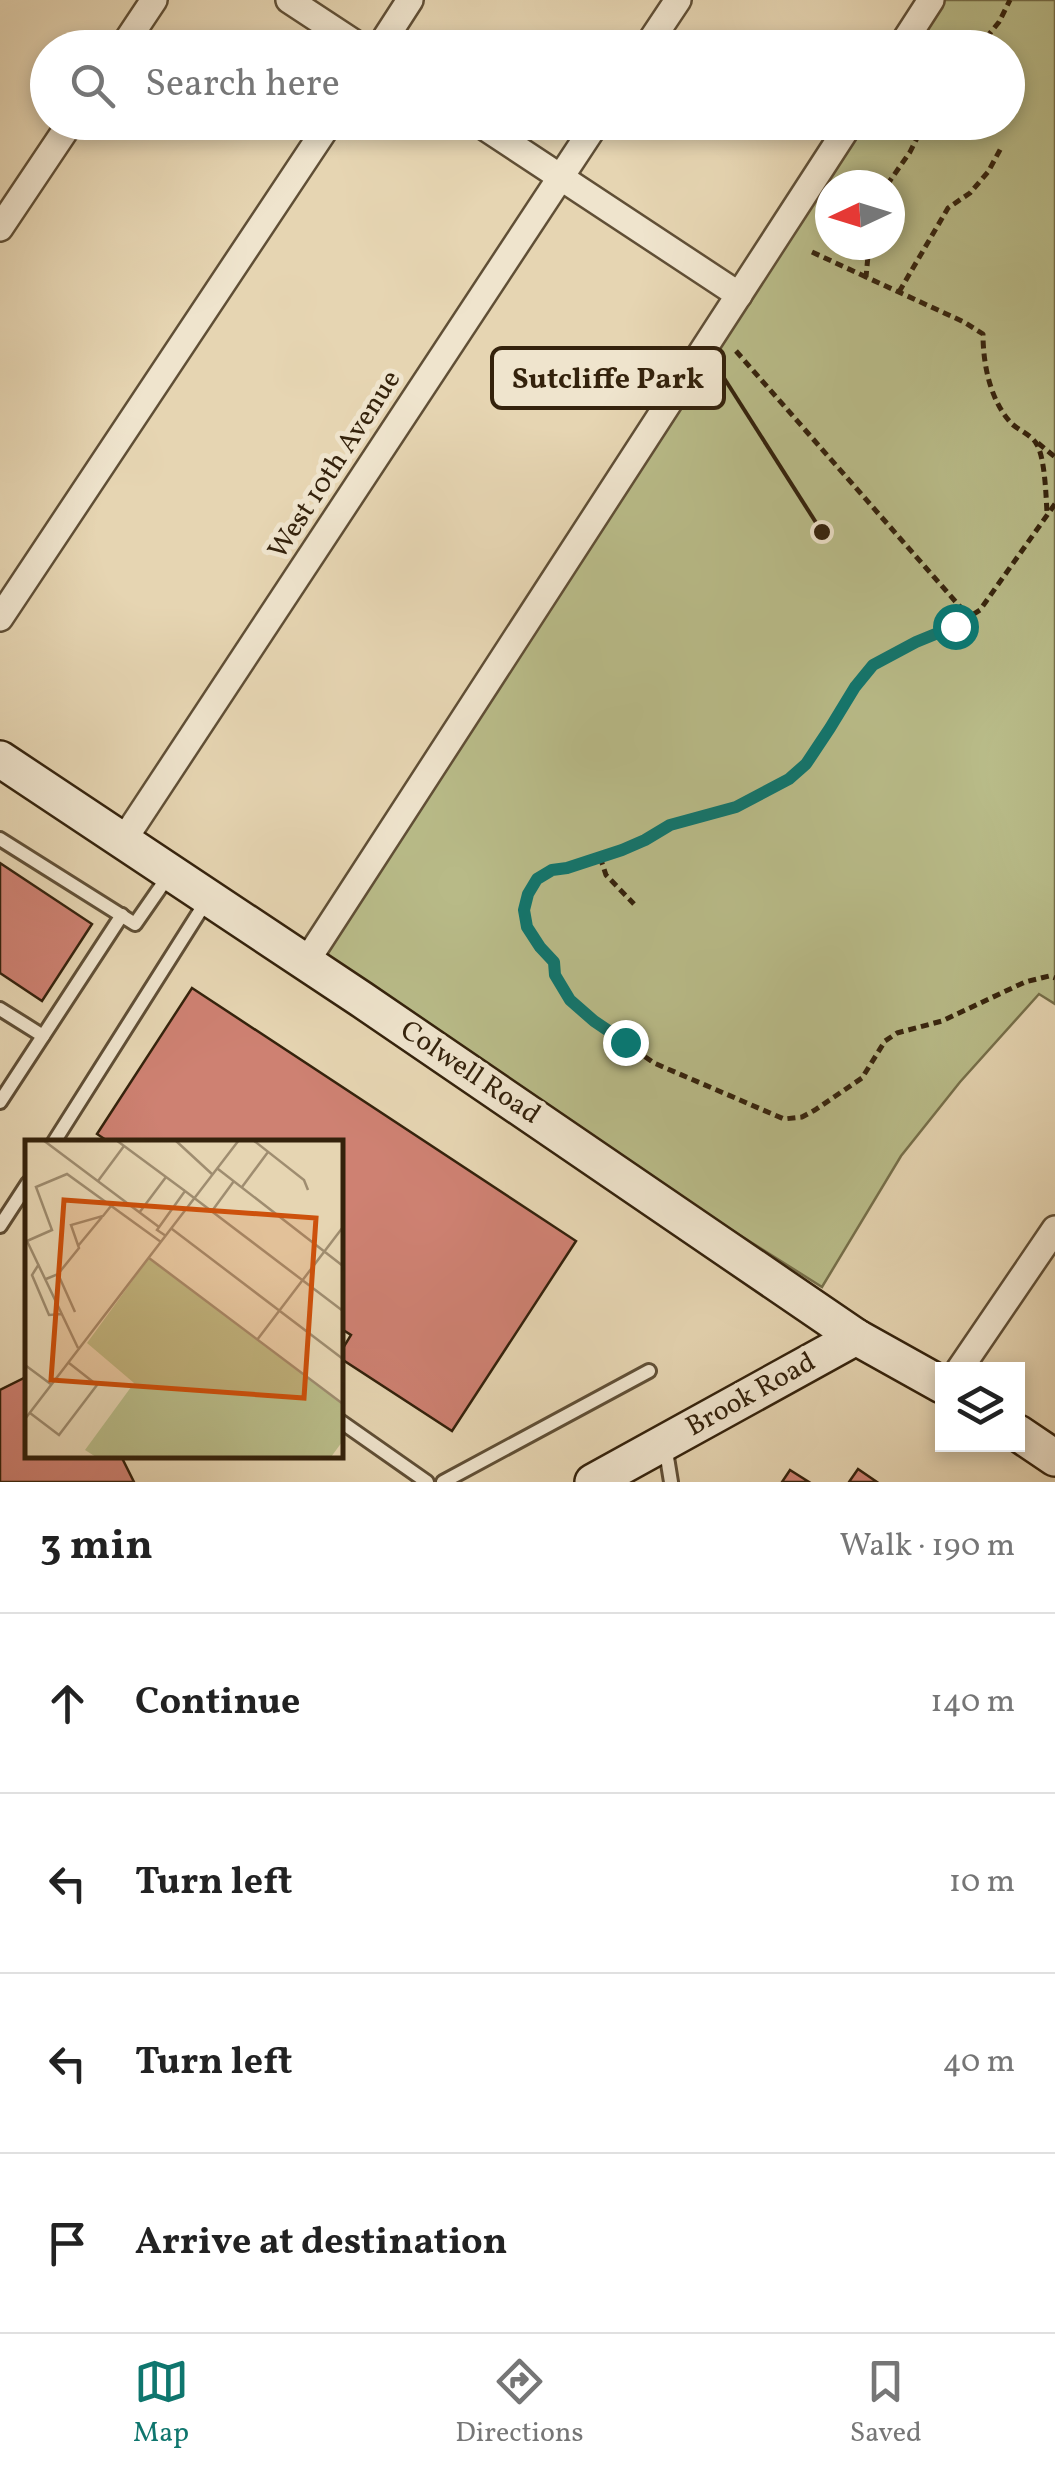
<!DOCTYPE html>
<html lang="en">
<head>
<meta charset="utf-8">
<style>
  body { margin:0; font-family:Vollkorn,serif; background:#f6f6f6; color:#222 }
  .controls { position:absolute; right:30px; bottom:30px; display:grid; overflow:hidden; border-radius:0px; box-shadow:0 5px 15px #0003 }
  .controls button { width:90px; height:90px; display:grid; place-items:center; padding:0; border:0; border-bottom:2px solid #e0e0e0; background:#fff; color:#222; font:50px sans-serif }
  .compass { position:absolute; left:815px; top:170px; width:90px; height:90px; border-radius:50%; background:#fff; box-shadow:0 5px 15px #0003; rotate:266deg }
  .stop { position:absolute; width:30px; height:30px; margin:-22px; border:8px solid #0f766e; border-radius:50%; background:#fff }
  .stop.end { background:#0f766e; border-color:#fff; box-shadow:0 2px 10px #0008 }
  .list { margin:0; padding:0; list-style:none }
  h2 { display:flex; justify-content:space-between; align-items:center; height:130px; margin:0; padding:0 40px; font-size:42px }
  h2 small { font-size:32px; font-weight:400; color:#767676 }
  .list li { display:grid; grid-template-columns:65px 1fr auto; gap:30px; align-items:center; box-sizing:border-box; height:180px; padding:0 40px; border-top:2px solid #e0e0e0 }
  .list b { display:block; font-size:38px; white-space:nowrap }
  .list em { font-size:32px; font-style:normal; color:#767676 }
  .icon { flex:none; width:55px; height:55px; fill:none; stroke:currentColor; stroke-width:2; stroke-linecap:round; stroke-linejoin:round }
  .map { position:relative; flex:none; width:1055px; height:1482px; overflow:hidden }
  .search { position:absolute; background:#fff; box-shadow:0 5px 15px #0003; left:30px; right:30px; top:30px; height:110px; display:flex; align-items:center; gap:25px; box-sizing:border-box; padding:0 35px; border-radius:55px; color:#767676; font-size:38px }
  .sheet { height:850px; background:#fff }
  nav { display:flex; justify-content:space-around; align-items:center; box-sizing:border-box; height:140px; border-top:2px solid #e0e0e0; background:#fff; font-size:28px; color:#767676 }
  nav a { display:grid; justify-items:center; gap:5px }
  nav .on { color:#0f766e }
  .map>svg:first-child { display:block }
  .green { fill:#b9bc89; stroke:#766f4a; stroke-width:2.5; fill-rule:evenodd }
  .building { fill:#ce8172; stroke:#34220c; stroke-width:2.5 }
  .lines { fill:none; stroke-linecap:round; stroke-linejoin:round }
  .lane-casing { stroke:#604f36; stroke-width:18 }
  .street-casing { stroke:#604f36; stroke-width:30 }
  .secondary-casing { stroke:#34220c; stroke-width:40 }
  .path { stroke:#34220c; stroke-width:5; stroke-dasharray:8 5; stroke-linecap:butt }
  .lane { stroke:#efe4cd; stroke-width:12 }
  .street { stroke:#efe4cd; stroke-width:25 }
  .secondary { stroke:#efe4cd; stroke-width:35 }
  .route { stroke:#0f766e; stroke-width:12 }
  .labels { text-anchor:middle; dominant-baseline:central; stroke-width:10; stroke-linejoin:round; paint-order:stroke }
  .street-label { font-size:28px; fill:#34220c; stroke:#efe4cd }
  .inset-road { fill:none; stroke:#9f8d70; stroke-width:2.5 }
  .view { fill:#cd510c; fill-opacity:0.15; stroke:#cd510c; stroke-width:5 }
  .inset-edge { fill:none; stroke:#34220c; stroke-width:5 }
  .leader { fill:none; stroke:#34220c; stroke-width:4 }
  .callout-dot { fill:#34220c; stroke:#efe4cd; stroke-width:4 }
  .callout { fill:#efe4cd; stroke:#34220c; stroke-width:4 }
  .callout-label { font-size:30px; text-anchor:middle; font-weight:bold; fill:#34220c }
</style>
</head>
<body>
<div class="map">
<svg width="1055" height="1482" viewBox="0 0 1055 1482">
  <rect width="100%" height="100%" fill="#e6d5b2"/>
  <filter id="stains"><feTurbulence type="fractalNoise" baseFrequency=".002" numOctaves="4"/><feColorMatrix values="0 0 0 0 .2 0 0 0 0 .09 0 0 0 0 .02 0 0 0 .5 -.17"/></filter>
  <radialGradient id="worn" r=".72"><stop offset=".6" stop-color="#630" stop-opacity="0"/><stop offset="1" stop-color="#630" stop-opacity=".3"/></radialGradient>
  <path class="green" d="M934,0H1055V1004L1039,994L960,1082L901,1156L822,1287L306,962L856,123L1008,122V48L903,47ZM830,185H890V245H830Z"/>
  <g class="building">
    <path d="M0,863L92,924L42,1001L0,973Z"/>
    <path d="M192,988L576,1241L452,1431L340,1358V1353L351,1335L340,1328V1142H109L97,1134Z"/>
    <path d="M28,1376V1454H120L134,1482H0V1390Z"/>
    <path d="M858,1469L877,1482H849Z"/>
    <path d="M790,1470L809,1482H782Z"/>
  </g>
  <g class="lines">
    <defs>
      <g id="lane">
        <path d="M0,839L135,924L169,875"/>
        <path d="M0,1009L43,1036"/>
        <path d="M0,1102L122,915"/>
        <path d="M54,1142L207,900"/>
        <path d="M0,1226L28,1183"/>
        <path d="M340,1421L427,1482"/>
        <path d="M665,1445L671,1482"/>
        <path d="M443,1482L649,1371"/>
      </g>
      <g id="street">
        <path d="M289,0L362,48"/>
        <path d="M122,48L154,0"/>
        <path d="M379,48L410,0"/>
        <path d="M646,48L678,0"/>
        <path d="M900,48L931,0"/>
        <path d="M477,122L739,295"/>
        <path d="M0,228L71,122"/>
        <path d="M0,618L330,122"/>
        <path d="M123,841L597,122"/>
        <path d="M306,962L851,122"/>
        <path d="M959,1370L1055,1229"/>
      </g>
      <g id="secondary">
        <path d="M0,759L361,999L856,1337L942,1385"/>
        <path d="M1018,1433L1055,1458"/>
        <path d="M593,1482L856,1337"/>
      </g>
    </defs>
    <use href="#lane" class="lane-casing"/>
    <use href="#street" class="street-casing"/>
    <use href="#secondary" class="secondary-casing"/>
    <g class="path">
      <path d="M978,48L999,22L1010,0"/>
      <path d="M887,185L910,152L925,122"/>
      <path d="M869,245L866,277L964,322L983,334C983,364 990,400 1011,423C1018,430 1030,434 1036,443C1045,456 1046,496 1047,513"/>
      <path d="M812,252L866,277"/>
      <path d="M899,292L948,208L970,193L988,172L1001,148"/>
      <path d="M736,351L969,617"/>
      <path d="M1038,443L1055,457"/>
      <path d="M1055,504L980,610L955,626L916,642L873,665L855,687L831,728L806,763L789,779L736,807L670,825L645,840L622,850L567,868L552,870L537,879L528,894L524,910L527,927L540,947L553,962L555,975L571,1000L594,1021L654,1063L784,1119L802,1117L815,1110L862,1078L885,1041L897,1033L942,1021L1025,982L1049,976L1055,978"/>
      <path d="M600,857L606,875L634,904"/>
    </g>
    <use href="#lane" class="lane"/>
    <use href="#street" class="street"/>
    <use href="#secondary" class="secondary"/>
  </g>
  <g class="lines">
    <path class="route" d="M625,1042L594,1021L570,1000L555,975L554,962L540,947L527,927L524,910L528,894L537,879L552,870L567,868L622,850L645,840L670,825L736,807L789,779L806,764L830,728L855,687L873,665L916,642L955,626"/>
  </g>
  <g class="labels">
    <g class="street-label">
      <text transform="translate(335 465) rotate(-57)">West 10th Avenue</text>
      <text transform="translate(470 1073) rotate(34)">Colwell Road</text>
      <text transform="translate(751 1395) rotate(-29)">Brook Road</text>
    </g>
  </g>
  <g transform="translate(25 1140)">
    <rect width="318" height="318" fill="#e6d5b2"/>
    <path d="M124,118L317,264V302L306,317H71L60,310L109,243L62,203Z" fill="#b9bc89"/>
    <path class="inset-road" d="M18,0L134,87M91,0L160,51M150,0L188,35M228,0L279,40L283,50M193,29L318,126M73,41L99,6M217,47L243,12M187,71L209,41M114,73L141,37M147,89L318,219M141,96L132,90L160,51L318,171M2,101L27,90L11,47L42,34L136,102M2,101L53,208M53,106L77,77M124,118L318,264M14,124L7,135L24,175L37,174M33,134L54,108L46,85L78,76L86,66M21,139L33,134L50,172M232,200L318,87M0,225L27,245M5,273L34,295L72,245L44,223M0,279L214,0"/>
    <path class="view" d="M39,60L291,78L279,258L26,240Z"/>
    <rect width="318" height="318" class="inset-edge"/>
  </g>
  <path class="leader" d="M822 532L724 378"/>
  <circle class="callout-dot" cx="822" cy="532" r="10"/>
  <rect class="callout" x="492" y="348" width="232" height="60" rx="10"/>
  <g class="callout-label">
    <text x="608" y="388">Sutcliffe Park</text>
  </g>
  <rect width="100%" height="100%" filter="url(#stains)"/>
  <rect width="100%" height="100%" fill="url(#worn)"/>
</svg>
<div class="controls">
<button><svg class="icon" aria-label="layers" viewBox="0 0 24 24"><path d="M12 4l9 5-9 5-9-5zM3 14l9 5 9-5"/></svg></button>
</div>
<svg class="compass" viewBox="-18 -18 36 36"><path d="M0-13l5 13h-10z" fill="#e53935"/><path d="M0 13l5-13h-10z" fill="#767676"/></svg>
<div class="stop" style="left:955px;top:626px"></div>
<div class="stop end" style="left:625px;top:1042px"></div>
<div class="search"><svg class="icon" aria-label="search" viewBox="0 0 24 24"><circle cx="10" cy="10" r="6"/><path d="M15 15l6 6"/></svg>Search here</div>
</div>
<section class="sheet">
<h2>3 min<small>Walk · 190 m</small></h2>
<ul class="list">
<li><svg class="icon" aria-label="ahead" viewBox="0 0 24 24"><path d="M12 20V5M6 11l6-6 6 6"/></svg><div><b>Continue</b></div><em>140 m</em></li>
<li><svg class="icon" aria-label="left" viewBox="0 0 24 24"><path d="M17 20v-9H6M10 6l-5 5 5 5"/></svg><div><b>Turn left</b></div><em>10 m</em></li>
<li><svg class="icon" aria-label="left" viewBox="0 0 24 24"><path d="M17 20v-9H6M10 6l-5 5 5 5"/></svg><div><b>Turn left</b></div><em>40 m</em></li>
<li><svg class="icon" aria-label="arrive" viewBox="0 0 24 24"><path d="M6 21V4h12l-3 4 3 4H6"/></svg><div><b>Arrive at destination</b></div></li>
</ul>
</section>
<nav>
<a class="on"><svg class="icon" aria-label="map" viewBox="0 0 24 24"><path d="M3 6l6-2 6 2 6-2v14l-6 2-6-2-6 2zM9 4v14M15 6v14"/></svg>Map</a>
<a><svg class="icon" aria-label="directions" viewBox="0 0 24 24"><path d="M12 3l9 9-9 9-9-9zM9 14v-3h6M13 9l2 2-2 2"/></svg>Directions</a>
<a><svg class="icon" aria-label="saved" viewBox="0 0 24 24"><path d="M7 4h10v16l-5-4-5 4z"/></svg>Saved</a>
</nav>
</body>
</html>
